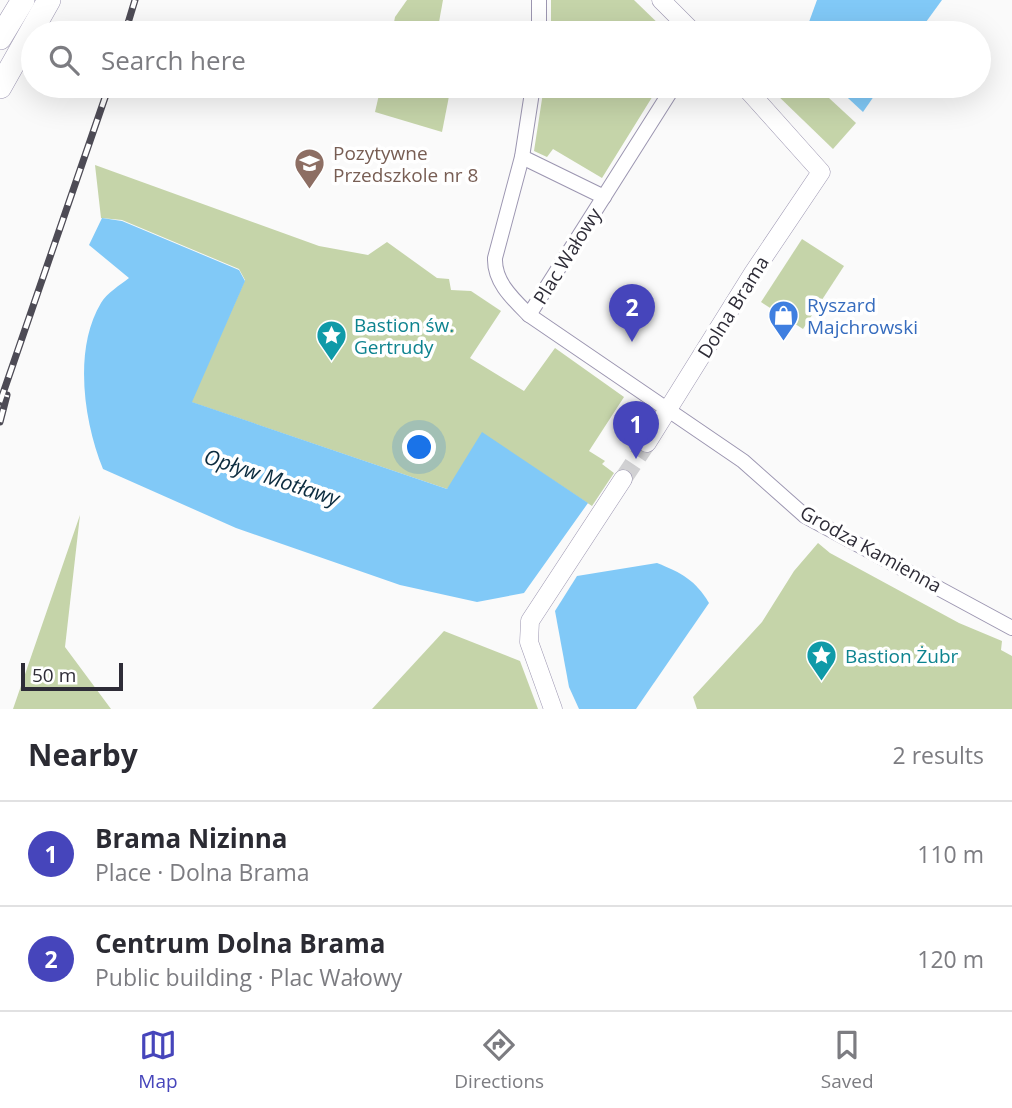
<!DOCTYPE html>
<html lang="en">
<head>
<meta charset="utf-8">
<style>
  body { margin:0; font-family:"Open Sans",sans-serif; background:#f2f2f3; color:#2b2b33 }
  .scale { position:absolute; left:21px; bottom:18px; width:102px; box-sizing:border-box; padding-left:7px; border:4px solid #2e2c37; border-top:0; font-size:19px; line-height:24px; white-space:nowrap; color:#2e2c37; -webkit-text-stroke:5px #fff; paint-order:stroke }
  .you { position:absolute; left:420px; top:448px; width:24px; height:24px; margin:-18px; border:5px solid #fff; border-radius:50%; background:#1a73e8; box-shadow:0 0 0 10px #1a73e833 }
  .badge { display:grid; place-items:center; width:46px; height:46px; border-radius:50%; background:#4645bb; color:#fff; font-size:23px; font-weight:700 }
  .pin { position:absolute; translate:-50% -58px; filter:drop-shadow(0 2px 4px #0008) }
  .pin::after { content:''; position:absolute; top:37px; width:24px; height:21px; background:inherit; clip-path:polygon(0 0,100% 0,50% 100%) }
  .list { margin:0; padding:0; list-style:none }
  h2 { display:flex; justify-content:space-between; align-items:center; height:91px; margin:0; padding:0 28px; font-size:30px }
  h2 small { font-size:23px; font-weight:400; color:#7c7c81 }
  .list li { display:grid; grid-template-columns:46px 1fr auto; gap:21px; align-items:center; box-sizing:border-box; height:105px; padding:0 28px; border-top:2px solid #e1e1e2 }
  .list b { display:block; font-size:26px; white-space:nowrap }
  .list p { margin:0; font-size:23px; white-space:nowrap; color:#7c7c81 }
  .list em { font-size:23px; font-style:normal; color:#7c7c81 }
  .icon { flex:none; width:38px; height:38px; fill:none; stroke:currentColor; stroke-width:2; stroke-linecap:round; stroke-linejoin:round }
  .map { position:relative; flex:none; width:1012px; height:709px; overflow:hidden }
  .search { position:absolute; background:#fff; box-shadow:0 7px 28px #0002; left:21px; right:21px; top:21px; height:77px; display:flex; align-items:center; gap:18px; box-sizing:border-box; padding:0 24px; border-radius:38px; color:#7c7c81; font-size:26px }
  .sheet { height:301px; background:#fff }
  nav { display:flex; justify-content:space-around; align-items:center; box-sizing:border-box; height:98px; border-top:2px solid #e1e1e2; background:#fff; font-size:19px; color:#7c7c81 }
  nav a { display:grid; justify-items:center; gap:4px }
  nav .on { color:#4645bb }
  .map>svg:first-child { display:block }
  .green { fill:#c5d4a9 }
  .water { fill:#81c9f7 }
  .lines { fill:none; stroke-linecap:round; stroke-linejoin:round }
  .tertiary-tunnel { stroke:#d1d1d3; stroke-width:18; stroke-dasharray:18 9; stroke-linecap:butt }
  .minor-casing { stroke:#9c96b1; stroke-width:16 }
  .tertiary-casing { stroke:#9c96b1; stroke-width:19 }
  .primary-casing { stroke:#9c96b1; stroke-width:24 }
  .minor { stroke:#fff; stroke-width:14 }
  .tertiary { stroke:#fff; stroke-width:18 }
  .primary { stroke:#fff; stroke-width:23 }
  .rail-casing { stroke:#4d4b55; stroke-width:7 }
  .rail { stroke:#fff; stroke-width:4.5; stroke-dasharray:13; stroke-linecap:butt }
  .labels { text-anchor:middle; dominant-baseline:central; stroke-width:7; stroke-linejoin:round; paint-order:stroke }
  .education-label { font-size:19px; fill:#785e54; stroke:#fff; text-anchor:start }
  .street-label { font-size:19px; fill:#2e2c37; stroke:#fff }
  .shop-label { font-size:19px; fill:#366cbe; stroke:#fff; text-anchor:start }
  .culture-label { font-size:19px; fill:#0d838f; stroke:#fff; text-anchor:start }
  .water-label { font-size:21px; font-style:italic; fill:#0c2c3f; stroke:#fff }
</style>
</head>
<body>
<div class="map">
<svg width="1012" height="709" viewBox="0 0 1012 709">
  <rect width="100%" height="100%" fill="#fafafa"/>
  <g class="green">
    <path d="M407,0H443L437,33H392L395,17Z"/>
    <path d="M551,0H634L668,33H551Z"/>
    <path d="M381,86H451L442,132L375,112Z"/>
    <path d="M544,86H659L602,178L553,149L547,157L534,151Z"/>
    <path d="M774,86H816L856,123L833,149L773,91Z"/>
    <path d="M95,165L319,246L368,255L387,242L437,278L449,279L451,290L471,291L501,311L470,358L524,391L555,348L624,397L589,451L605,461L602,464L614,473L592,506L501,446L447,489L191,402L245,280L239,269L122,220L101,218Z"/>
    <path d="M802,239L844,266L803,329L761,302Z"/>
    <path d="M80,515L65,647L111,709H13Z"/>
    <path d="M818,543L830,553L959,623L1002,641L1001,650L1012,656V709H697L693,697L762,622L794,571Z"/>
    <path d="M444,631L520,661L538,709H372Z"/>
  </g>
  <g class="water">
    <path d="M817,0H942L918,33H805Z"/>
    <path d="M835,86H881L863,112Z"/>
    <path d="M102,218L122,221L239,270L245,281L192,402L447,489L482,432L588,503L524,593L477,602L400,585L236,528L103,469C84,423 73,349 101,303C107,293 120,285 129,278L89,245Z"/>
    <path d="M657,563C682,573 695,580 709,603L636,709H579L569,687L555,611L577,576Z"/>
  </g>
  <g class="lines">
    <path class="tertiary-tunnel" d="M623,479L647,443"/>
    <defs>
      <g id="minor">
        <path d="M539,0V33"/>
        <path d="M533,86L522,157L495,258C494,282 513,299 529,315L743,461L805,516L1012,628"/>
        <path d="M522,157L604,197"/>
        <path d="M529,315L674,86"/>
      </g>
      <g id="tertiary">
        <path d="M661,0L694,33"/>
        <path d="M647,443L753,273L821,172L744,86"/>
        <path d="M553,709L529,642L530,621L623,479"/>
      </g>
      <g id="primary">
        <path d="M0,38L23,0"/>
        <path d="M0,87L49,0"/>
      </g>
    </defs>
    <use href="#minor" class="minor-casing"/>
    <use href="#tertiary" class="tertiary-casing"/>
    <use href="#primary" class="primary-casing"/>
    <use href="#minor" class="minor"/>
    <use href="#tertiary" class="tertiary"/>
    <use href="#primary" class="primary"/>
    <defs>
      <g id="rail">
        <path d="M125,33L135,0"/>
        <path d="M0,402L109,86"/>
        <path d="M0,422L7,395"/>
      </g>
    </defs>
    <use href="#rail" class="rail-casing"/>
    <use href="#rail" class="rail"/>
  </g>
  <defs>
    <symbol id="school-pin" viewBox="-11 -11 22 30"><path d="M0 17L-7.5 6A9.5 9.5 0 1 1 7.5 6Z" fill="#8d6e63" stroke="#fff"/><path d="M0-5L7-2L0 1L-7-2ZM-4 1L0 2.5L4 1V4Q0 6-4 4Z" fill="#fff"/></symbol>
    <symbol id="shop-pin" viewBox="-11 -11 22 30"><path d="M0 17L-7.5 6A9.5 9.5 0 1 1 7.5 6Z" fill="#3f7fe0" stroke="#fff"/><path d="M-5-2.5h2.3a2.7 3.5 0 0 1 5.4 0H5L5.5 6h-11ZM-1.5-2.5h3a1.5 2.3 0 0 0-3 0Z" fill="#fff"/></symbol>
    <symbol id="sight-pin" viewBox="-11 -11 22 30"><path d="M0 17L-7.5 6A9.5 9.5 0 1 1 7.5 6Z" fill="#0f9aa8" stroke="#fff"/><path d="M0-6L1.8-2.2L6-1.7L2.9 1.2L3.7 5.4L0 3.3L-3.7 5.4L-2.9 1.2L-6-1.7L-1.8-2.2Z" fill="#fff"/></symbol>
  </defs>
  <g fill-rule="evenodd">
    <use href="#school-pin" x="292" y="146" width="35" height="47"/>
    <use href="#shop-pin" x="766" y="298" width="35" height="47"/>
    <use href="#sight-pin" x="314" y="318" width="35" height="47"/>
    <use href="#sight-pin" x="804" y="638" width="35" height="47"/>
  </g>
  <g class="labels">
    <g class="education-label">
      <text x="333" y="153">Pozytywne<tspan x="333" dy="22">Przedszkole nr 8</tspan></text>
    </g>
    <g class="street-label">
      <text transform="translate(567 256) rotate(-58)">Plac Wałowy</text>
      <text transform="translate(733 307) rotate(-58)">Dolna Brama</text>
      <text transform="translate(871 549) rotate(29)">Grodza Kamienna</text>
    </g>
    <g class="shop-label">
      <text x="807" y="305">Ryszard<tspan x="807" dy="22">Majchrowski</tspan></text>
    </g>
    <g class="culture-label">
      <text x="354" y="325">Bastion św.<tspan x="354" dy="22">Gertrudy</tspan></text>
      <text x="845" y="656">Bastion Żubr</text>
    </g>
    <g class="water-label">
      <text transform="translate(272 477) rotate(18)">Opływ Motławy</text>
    </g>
  </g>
</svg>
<div class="scale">50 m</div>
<div class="you"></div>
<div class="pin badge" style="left:636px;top:459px">1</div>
<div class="pin badge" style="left:632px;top:342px">2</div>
<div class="search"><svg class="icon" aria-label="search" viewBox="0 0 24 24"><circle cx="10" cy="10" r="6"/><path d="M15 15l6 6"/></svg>Search here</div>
</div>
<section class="sheet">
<h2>Nearby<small>2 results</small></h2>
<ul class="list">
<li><span class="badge">1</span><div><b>Brama Nizinna</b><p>Place · Dolna Brama</p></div><em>110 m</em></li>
<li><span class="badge">2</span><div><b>Centrum Dolna Brama</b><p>Public building · Plac Wałowy</p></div><em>120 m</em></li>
</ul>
</section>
<nav>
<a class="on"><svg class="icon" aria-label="map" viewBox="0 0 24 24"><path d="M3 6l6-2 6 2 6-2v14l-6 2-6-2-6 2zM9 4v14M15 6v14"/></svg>Map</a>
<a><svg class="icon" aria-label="directions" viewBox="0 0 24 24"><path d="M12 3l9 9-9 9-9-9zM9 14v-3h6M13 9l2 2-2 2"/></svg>Directions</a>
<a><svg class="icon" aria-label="saved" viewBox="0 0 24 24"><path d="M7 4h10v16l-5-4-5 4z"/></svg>Saved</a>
</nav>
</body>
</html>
